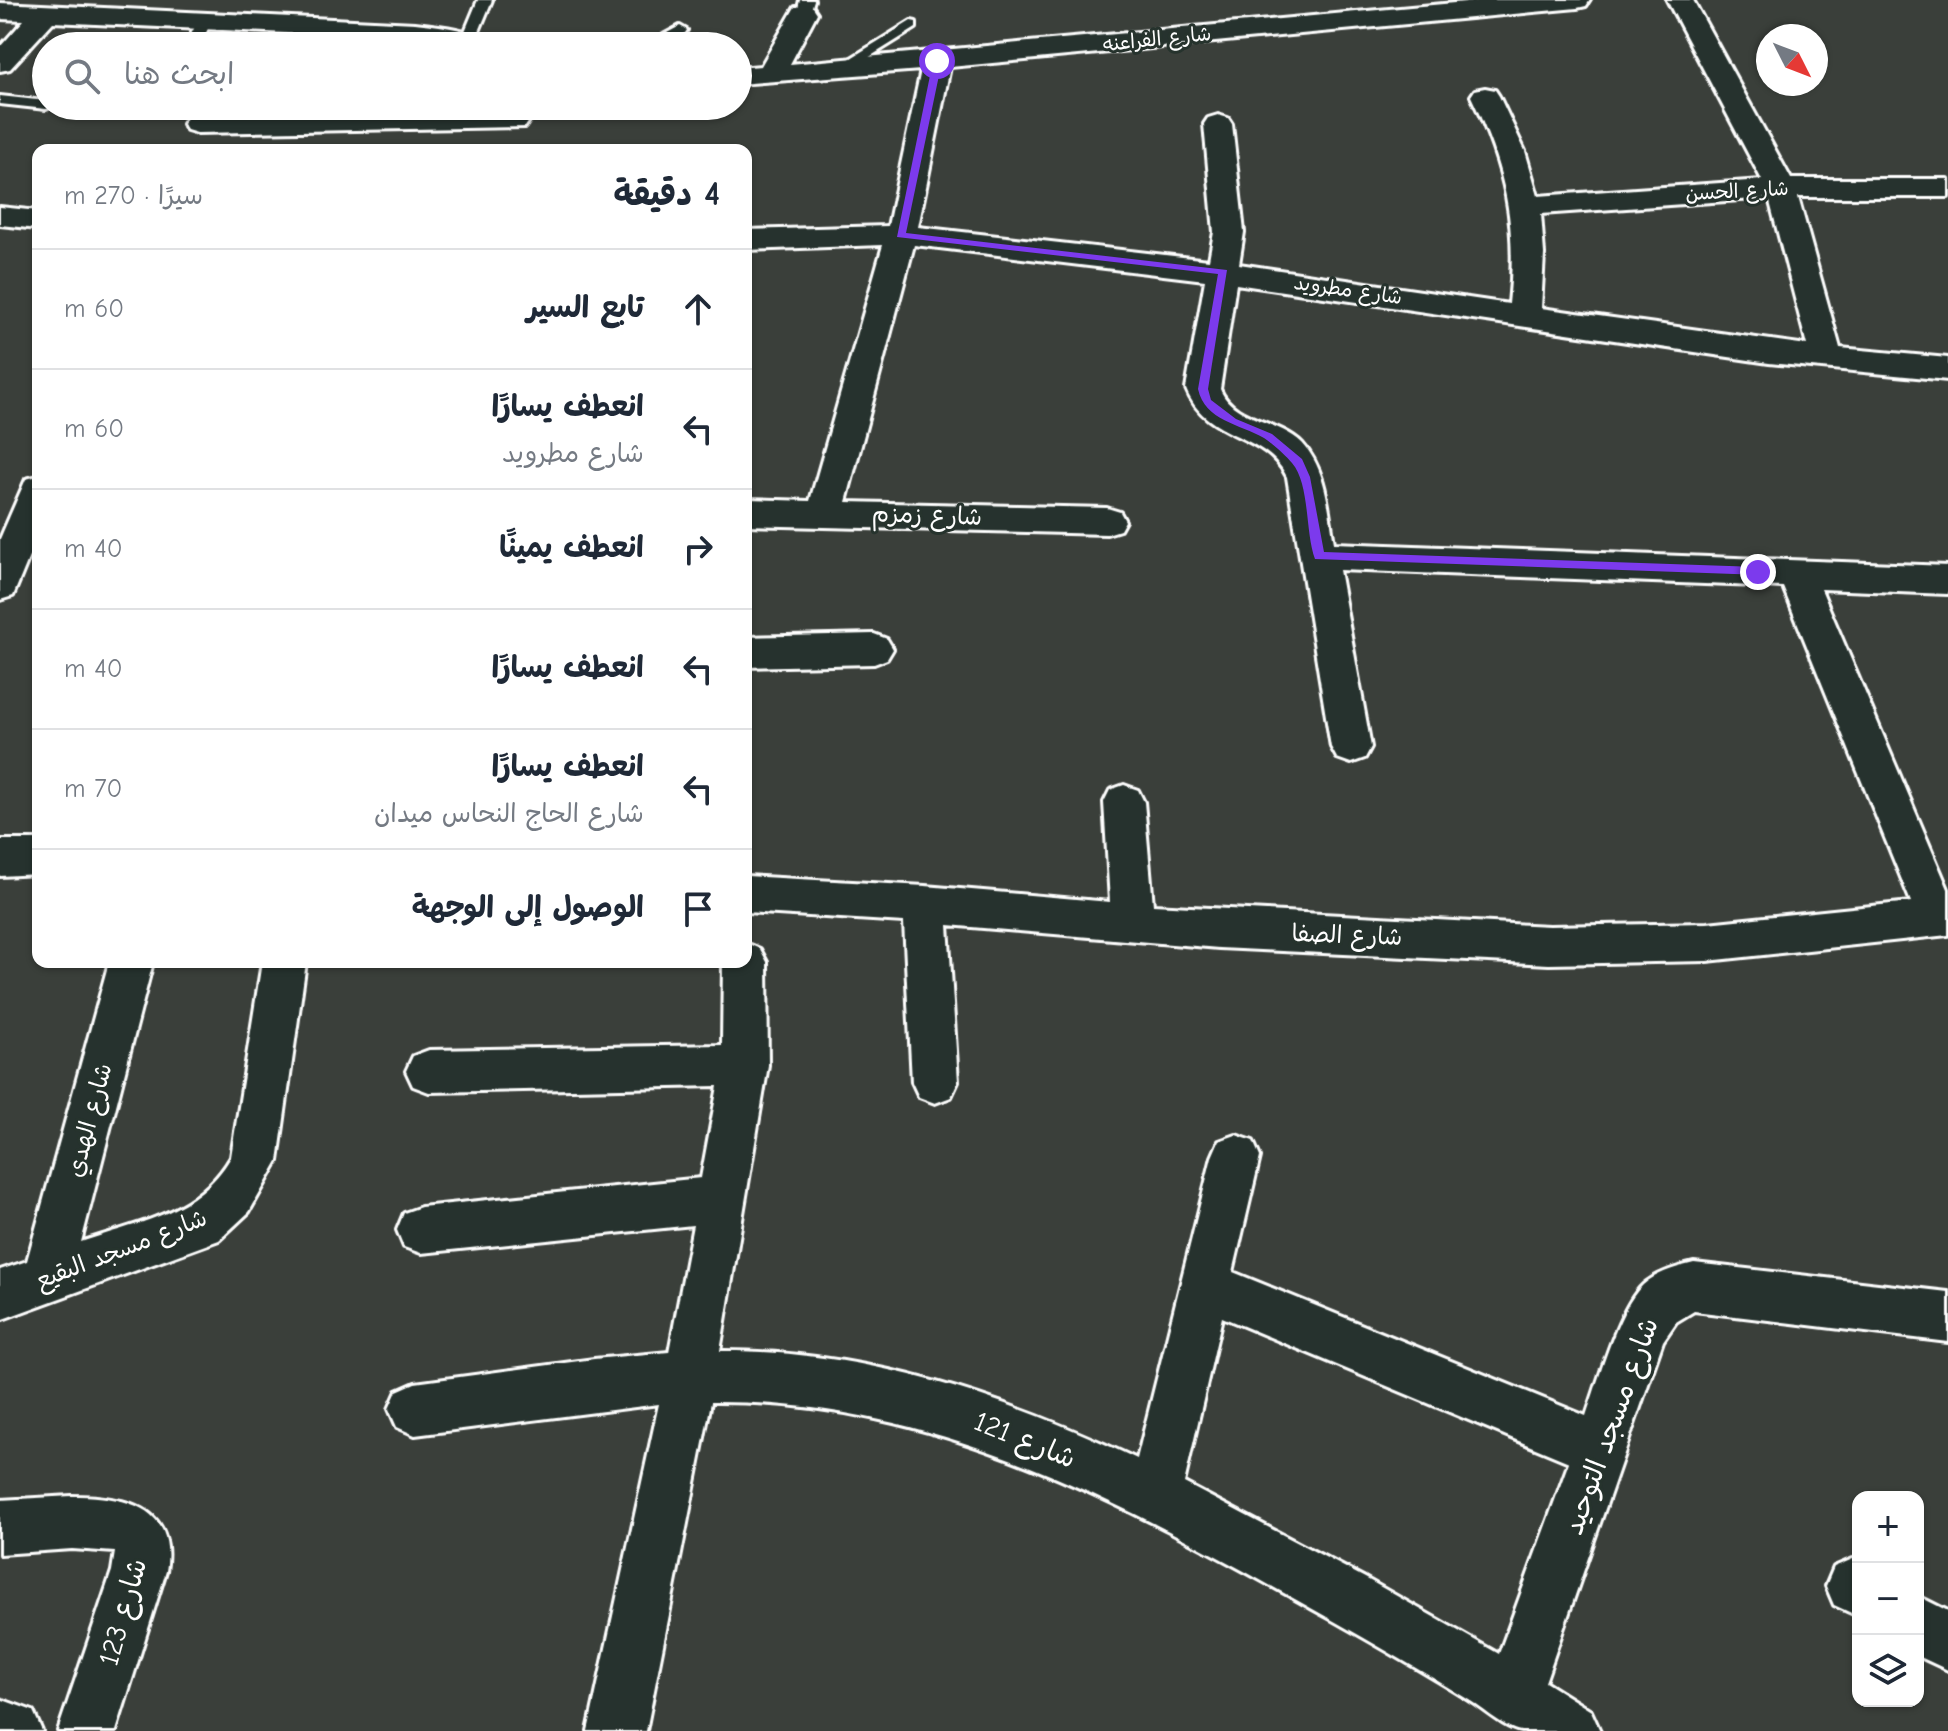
<!DOCTYPE html>
<html lang="ar">
<head>
<meta charset="utf-8">
<style>
  body { margin:0; font-family:"Comic Neue","Playpen Sans Arabic",sans-serif; background:#f2f2f3; color:#1f2937; direction:rtl }
  .controls { position:absolute; right:24px; bottom:24px; display:grid; overflow:hidden; border-radius:16px; box-shadow:0 2px 6px #0004 }
  .controls button { width:72px; height:72px; display:grid; place-items:center; padding:0; border:0; border-bottom:2px solid #e0e1e3; background:#fff; color:#1f2937; font:40px sans-serif }
  .compass { position:absolute; left:1756px; top:24px; width:72px; height:72px; border-radius:50%; background:#fff; box-shadow:0 2px 6px #0004; rotate:132deg }
  .stop { position:absolute; width:24px; height:24px; margin:-18px; border:6px solid #7c3aed; border-radius:50%; background:#fff }
  .stop.end { background:#7c3aed; border-color:#fff; box-shadow:0 2px 8px #0008 }
  .list { margin:0; padding:0; list-style:none }
  h2 { display:flex; justify-content:space-between; align-items:center; height:104px; margin:0; padding:0 32px; font-size:34px }
  h2 small { font-size:26px; font-weight:400; color:#747a83 }
  .list li { display:grid; grid-template-columns:52px 1fr auto; gap:24px; align-items:center; box-sizing:border-box; height:120px; padding:0 32px; border-top:2px solid #e0e1e3 }
  .list b { display:block; font-size:30px; white-space:nowrap }
  .list p { margin:0; font-size:26px; white-space:nowrap; color:#747a83 }
  .list em { font-size:26px; font-style:normal; color:#747a83 }
  .icon { flex:none; width:44px; height:44px; fill:none; stroke:currentColor; stroke-width:2; stroke-linecap:round; stroke-linejoin:round }
  .map { position:relative; flex:none; width:1948px; height:1731px; overflow:hidden; direction:ltr }
  .search { position:absolute; background:#fff; box-shadow:0 2px 6px #0004; left:32px; top:32px; width:720px; height:88px; display:flex; align-items:center; gap:20px; box-sizing:border-box; padding:0 28px; border-radius:44px; color:#747a83; font-size:30px }
  .panel { position:absolute; background:#fff; box-shadow:0 2px 6px #0004; left:32px; top:144px; width:720px; height:824px; border-radius:16px; direction:rtl }
  .map>svg:first-child { display:block }
  .lines { fill:none; stroke-linecap:round; stroke-linejoin:round }
  .lane-casing { stroke:#fff; stroke-width:6 }
  .street-casing { stroke:#fff; stroke-width:6 }
  .lane { fill:#26332d; fill-rule:evenodd }
  .street { fill:#26332d; fill-rule:evenodd }
  .route { fill:#7c3aed }
  .labels { text-anchor:middle; dominant-baseline:central; stroke-width:6; stroke-linejoin:round; paint-order:stroke }
  .far-street-label { font-size:20px; fill:#fff; stroke:#26332d }
  .street-label { font-size:24px; fill:#fff; stroke:#26332d }
  .near-street-label { font-size:28px; fill:#fff; stroke:#26332d }
</style>
</head>
<body>
<div class="map">
<svg width="1948" height="1731" viewBox="0 0 1948 1731">
  <rect width="100%" height="100%" fill="#3a3f3a"/>
  <filter id="ink" filterUnits="userSpaceOnUse"><feTurbulence type="fractalNoise" baseFrequency=".0125" numOctaves="2"/><feDisplacementMap in="SourceGraphic" scale="16" xChannelSelector="R" yChannelSelector="G"/><feConvolveMatrix kernelMatrix="1 2 1 2 8 2 1 2 1" color-interpolation-filters="sRGB"/></filter>
  <g filter="url(#ink)">
    <g class="lines">
      <defs>
        <g id="lane">
          <path d="M478,0H492L475,41L473,44H463L461,41Z"/>
          <path d="M800,0H814L809,16L797,13Z"/>
          <path d="M205,17L212,21L199,46H185L198,21Z"/>
          <path d="M911,21L916,22V28L847,71L842,72L835,68Z"/>
          <path d="M680,26L687,30L685,33L661,46H643Z"/>
          <path d="M0,96L46,101V106H53L46,109L0,104Z"/>
          <path d="M55,106H74L67,110Z"/>
        </g>
        <g id="street">
          <path d="M1487,0H1590L1586,6L1577,8L950,67L918,227L1209,260L1214,232L1204,124L1208,118L1218,115L1228,118L1232,124L1244,232L1239,264L1509,304C1518,224 1505,167 1471,96L1475,90L1485,88L1495,90L1499,96L1525,151L1538,196L1762,180L1667,0H1693L1791,179H1948V197H1798L1840,348L1948,358V380L1769,363L1236,284L1220,389C1233,421 1279,420 1302,443C1327,470 1328,509 1334,543L1948,566V594L1821,589L1948,889V935L1707,961L1549,964L1219,948L948,925L958,1082L951,1097L935,1103L919,1097L912,1082L904,922L746,912V876L925,886L1110,902L1104,802L1110,790L1124,785L1138,790L1144,802L1153,905L1549,926L1707,923L1911,902L1783,587L1339,570L1371,747L1365,758L1351,763L1337,758L1331,747L1287,477C1264,430 1207,442 1186,389L1205,280L914,245L846,502L1107,508L1120,512L1125,521L1120,530L1107,534L746,525V499L810,501L883,245L746,250V230L888,226L921,70L738,84V68L761,66L795,7H813L817,13L790,64ZM1769,198L1807,345L1541,308L1544,254L1541,214Z"/>
          <path d="M0,3L415,23C434,25 482,30 494,46H452L415,39L53,22L10,69L0,71V47L24,20L0,19Z"/>
          <path d="M515,112L525,115L529,121L525,127L197,133L187,130L183,124L187,118L197,115Z"/>
          <path d="M0,207L38,211V229L0,225Z"/>
          <path d="M38,476V535L13,596L0,600V539L26,479Z"/>
          <path d="M874,634L887,639L893,649L887,659L874,664L746,667V637Z"/>
          <path d="M0,840H38V874L0,876Z"/>
          <path d="M746,943L760,949L767,962L768,1065L720,1351C866,1350 1006,1397 1137,1459L1212,1157L1219,1141L1236,1135L1253,1141L1260,1157L1233,1272L1586,1416C1598,1383 1618,1308 1643,1285C1656,1273 1677,1267 1694,1263L1948,1292V1342L1694,1311L1676,1322L1663,1341L1545,1682L1591,1711L1600,1731C1575,1731 1545,1731 1521,1731C1504,1728 1484,1709 1469,1700C1422,1671 1375,1644 1327,1617C1131,1508 943,1400 711,1402L646,1731H588L659,1404L415,1435L397,1427L389,1409L397,1391L415,1383L594,1359L669,1352L693,1225L421,1253L404,1247L397,1230L404,1213L421,1207L701,1178L718,1086L429,1092L413,1086L406,1071L413,1056L429,1050L722,1045L723,962H746ZM1222,1317L1569,1462L1499,1654L1365,1578L1184,1483Z"/>
          <path d="M109,962H153L81,1242C139,1222 198,1214 231,1157L262,962H306L278,1161L249,1212L219,1240L0,1320V1270L27,1261Z"/>
          <path d="M72,1496C124,1496 177,1506 166,1571L116,1731H58L112,1571L115,1552L72,1549L0,1554V1500Z"/>
          <path d="M1853,1559L1858,1561V1616L1834,1605L1826,1586L1834,1567Z"/>
          <path d="M1918,1596L1948,1611V1670L1918,1656Z"/>
          <path d="M0,1699L33,1711L42,1731H0Z"/>
        </g>
      </defs>
      <use href="#lane" class="lane-casing"/>
      <use href="#street" class="street-casing"/>
      <use href="#lane" class="lane"/>
      <use href="#street" class="street"/>
    </g>
  </g>
  <path class="route" d="M937,59L942,61L906,233L1227,270L1208,389L1211,400L1236,419L1272,434L1302,459L1310,477L1324,552L1758,567L1764,572L1762,575L1315,559C1305,532 1310,484 1292,463C1285,455 1273,444 1264,438C1240,424 1205,421 1198,389L1218,274L897,237L933,61Z"/>
  <g class="labels">
    <g class="far-street-label">
      <text transform="translate(1157 39) rotate(-6)">شارع الفراعنه</text>
      <text transform="translate(1737 191) rotate(-3)">شارع الحسن</text>
      <text transform="translate(1348 290) rotate(8)">شارع مطرويد</text>
    </g>
    <g class="street-label">
      <text transform="translate(927 515) rotate(2)">شارع زمزم</text>
      <text transform="translate(1347 935) rotate(2)">شارع الصفا</text>
      <text transform="translate(89 1120) rotate(-75)">شارع الهدي</text>
      <text transform="translate(121 1249) rotate(-21)">شارع مسجد البقيع</text>
    </g>
    <g class="near-street-label">
      <text transform="translate(1611 1426) rotate(-70)">شارع مسجد التوحيد</text>
      <text transform="translate(1025 1440) rotate(22)">شارع 121</text>
      <text transform="translate(123 1612) rotate(-74)">شارع 123</text>
    </g>
  </g>
</svg>
<div class="controls">
<button>+</button>
<button>−</button>
<button><svg class="icon" aria-label="layers" viewBox="0 0 24 24"><path d="M12 4l9 5-9 5-9-5zM3 14l9 5 9-5"/></svg></button>
</div>
<svg class="compass" viewBox="-18 -18 36 36"><path d="M0-13l5 13h-10z" fill="#e53935"/><path d="M0 13l5-13h-10z" fill="#747a83"/></svg>
<div class="stop" style="left:937px;top:61px"></div>
<div class="stop end" style="left:1758px;top:572px"></div>
<div class="search"><svg class="icon" aria-label="search" viewBox="0 0 24 24"><circle cx="10" cy="10" r="6"/><path d="M15 15l6 6"/></svg>ابحث هنا</div>
<section class="panel">
<h2>4 دقيقة<small>سيرًا · 270 m</small></h2>
<ul class="list">
<li><svg class="icon" aria-label="ahead" viewBox="0 0 24 24"><path d="M12 20V5M6 11l6-6 6 6"/></svg><div><b>تابع السير</b></div><em>60 m</em></li>
<li><svg class="icon" aria-label="left" viewBox="0 0 24 24"><path d="M17 20v-9H6M10 6l-5 5 5 5"/></svg><div><b>انعطف يسارًا</b><p>شارع مطرويد</p></div><em>60 m</em></li>
<li><svg class="icon" aria-label="right" viewBox="0 0 24 24"><path d="M7 20v-9h11M14 6l5 5-5 5"/></svg><div><b>انعطف يمينًا</b></div><em>40 m</em></li>
<li><svg class="icon" aria-label="left" viewBox="0 0 24 24"><path d="M17 20v-9H6M10 6l-5 5 5 5"/></svg><div><b>انعطف يسارًا</b></div><em>40 m</em></li>
<li><svg class="icon" aria-label="left" viewBox="0 0 24 24"><path d="M17 20v-9H6M10 6l-5 5 5 5"/></svg><div><b>انعطف يسارًا</b><p>شارع الحاج النحاس ميدان</p></div><em>70 m</em></li>
<li><svg class="icon" aria-label="arrive" viewBox="0 0 24 24"><path d="M6 21V4h12l-3 4 3 4H6"/></svg><div><b>الوصول إلى الوجهة</b></div></li>
</ul>
</section>
</div>
</body>
</html>
